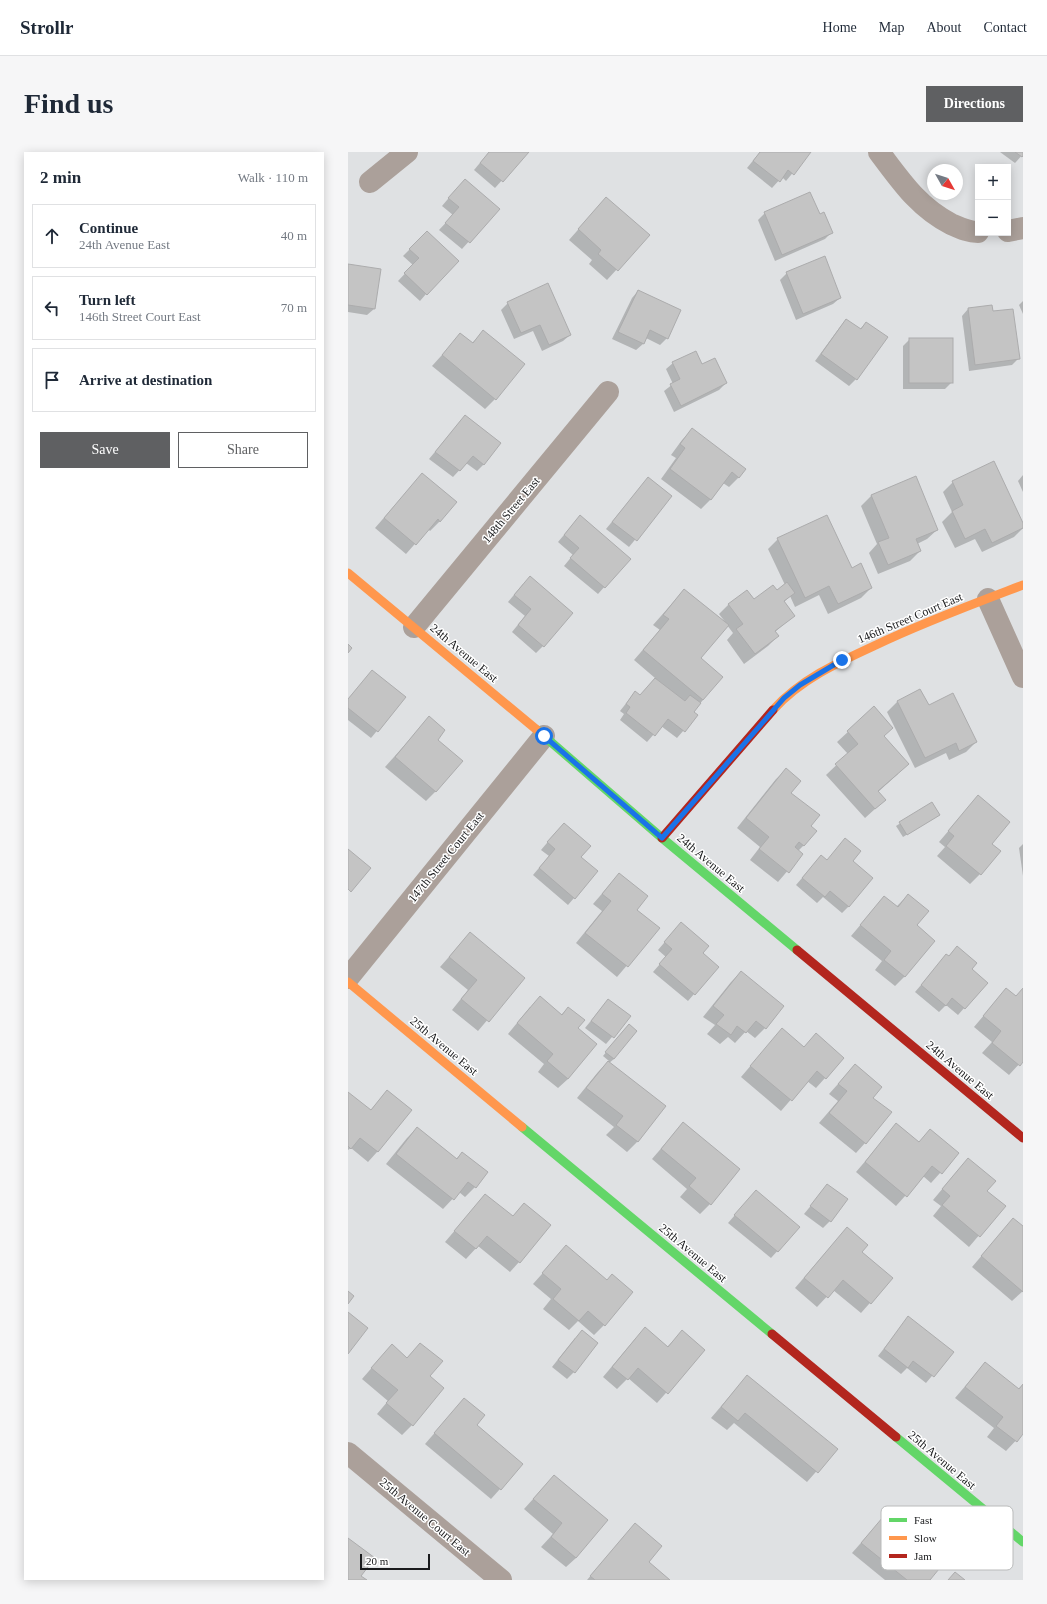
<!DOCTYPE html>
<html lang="en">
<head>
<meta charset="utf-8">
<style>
  body { margin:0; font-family:"Times New Roman",serif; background:#f6f6f7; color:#1f2937 }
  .controls { position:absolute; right:12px; top:12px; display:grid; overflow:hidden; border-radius:0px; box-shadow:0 2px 10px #0003 }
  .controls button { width:36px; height:36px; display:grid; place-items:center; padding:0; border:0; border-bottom:1px solid #e0e1e3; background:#fff; color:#1f2937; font:20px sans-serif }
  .compass { position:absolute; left:579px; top:12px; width:36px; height:36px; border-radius:50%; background:#fff; box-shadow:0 2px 10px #0003; rotate:129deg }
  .scale { position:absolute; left:12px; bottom:10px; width:70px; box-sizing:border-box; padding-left:4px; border:2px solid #1a1b1d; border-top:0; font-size:11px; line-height:14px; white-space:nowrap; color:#1a1b1d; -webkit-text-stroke:3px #fff; paint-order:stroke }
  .stop { position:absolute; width:12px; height:12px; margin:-9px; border:3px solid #1a73e8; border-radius:50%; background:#fff }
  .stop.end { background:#1a73e8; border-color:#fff; box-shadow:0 1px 4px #0008 }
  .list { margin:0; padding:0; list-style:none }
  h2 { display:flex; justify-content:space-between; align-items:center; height:52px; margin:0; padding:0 16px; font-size:17px }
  h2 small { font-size:13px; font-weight:400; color:#747a83 }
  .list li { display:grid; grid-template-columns:26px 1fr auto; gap:12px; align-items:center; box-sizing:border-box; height:64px; margin:0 8px 8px; padding:0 8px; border:1px solid #e0e1e3; border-radius:0px }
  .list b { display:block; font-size:15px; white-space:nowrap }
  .list p { margin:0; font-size:13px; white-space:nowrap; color:#747a83 }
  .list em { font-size:13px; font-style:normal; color:#747a83 }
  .actions { display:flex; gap:8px; padding:12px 16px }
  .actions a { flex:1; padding:9px 0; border:1px solid #5f6062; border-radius:0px; text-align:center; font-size:14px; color:#5f6062 }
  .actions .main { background:#5f6062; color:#fff }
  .icon { flex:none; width:22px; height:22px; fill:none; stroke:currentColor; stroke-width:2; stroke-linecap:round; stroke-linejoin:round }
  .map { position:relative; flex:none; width:675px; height:1428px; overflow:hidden; border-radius:0px }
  header { display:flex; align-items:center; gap:24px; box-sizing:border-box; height:56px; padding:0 20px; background:#fff; border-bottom:1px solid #e0e1e3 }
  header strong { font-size:19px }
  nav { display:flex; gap:22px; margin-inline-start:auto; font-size:14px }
  .intro { display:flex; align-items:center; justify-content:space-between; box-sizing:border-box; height:96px; padding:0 24px }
  h1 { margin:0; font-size:28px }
  .button { padding:10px 18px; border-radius:0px; background:#5f6062; color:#fff; font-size:14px; font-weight:700 }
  main { display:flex; gap:24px; padding:0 24px }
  aside { flex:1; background:#fff; border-radius:0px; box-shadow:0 2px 10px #0003 }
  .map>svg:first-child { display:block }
  .shadow { fill:#0003 }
  .building { fill:#c4c4c4; stroke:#acacad }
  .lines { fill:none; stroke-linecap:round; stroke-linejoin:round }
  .street { stroke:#aba09a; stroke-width:22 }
  .fast { stroke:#63d668; stroke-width:9 }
  .slow { stroke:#ff974d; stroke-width:9 }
  .jam { stroke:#b3261e; stroke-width:9 }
  .route { stroke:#1a73e8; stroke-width:5 }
  .labels { text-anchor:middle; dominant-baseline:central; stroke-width:3; stroke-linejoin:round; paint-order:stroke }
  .street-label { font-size:12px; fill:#1a1b1d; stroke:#fff }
  .key { fill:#fff; stroke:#babbbb; stroke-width:1 }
  .key-label { font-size:11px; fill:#1a1b1d }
</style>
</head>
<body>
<header>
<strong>Strollr</strong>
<nav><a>Home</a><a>Map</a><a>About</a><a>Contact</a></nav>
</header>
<div class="intro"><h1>Find us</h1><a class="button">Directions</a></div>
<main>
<aside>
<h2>2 min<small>Walk · 110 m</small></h2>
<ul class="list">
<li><svg class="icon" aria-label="ahead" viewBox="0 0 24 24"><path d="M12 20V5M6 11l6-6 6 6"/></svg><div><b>Continue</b><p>24th Avenue East</p></div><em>40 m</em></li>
<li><svg class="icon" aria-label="left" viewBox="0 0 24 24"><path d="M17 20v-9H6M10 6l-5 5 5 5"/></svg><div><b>Turn left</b><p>146th Street Court East</p></div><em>70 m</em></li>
<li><svg class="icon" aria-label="arrive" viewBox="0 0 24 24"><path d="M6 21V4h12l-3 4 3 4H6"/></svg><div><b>Arrive at destination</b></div></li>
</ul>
<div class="actions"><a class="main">Save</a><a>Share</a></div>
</aside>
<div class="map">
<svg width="675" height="1428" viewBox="0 0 675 1428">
  <rect width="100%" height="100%" fill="#dfe1e3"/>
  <g class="shadow">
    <path d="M141,0H179L147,36L126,18Z"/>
    <path d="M412,0H462L438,29L434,25L424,36L399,16Z"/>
    <path d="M652,0H675V2L667,11Z"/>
    <path d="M110,35L150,57L114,97L91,78L105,63L94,54Z"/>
    <path d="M258,46L300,83L259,128L241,112L244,108L221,88Z"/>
    <path d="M417,61L471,63L484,80L477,87L427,109L410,68Z"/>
    <path d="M79,80L78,142L72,149L50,129L65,113L55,104Z"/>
    <path d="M0,113L26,157L19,163L0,160Z"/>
    <path d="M439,121L492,146L485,152L448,168L432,128Z"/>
    <path d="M290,139L319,186L312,193L298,186L295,192L288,198L264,187L284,146Z"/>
    <path d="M675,149V162L671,153Z"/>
    <path d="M160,151L222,183L215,189L194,199L185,179L166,187L153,158Z"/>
    <path d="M620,157L644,160L671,206L664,213L621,219L614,164Z"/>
    <path d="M498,168L511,178L518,171L508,227L501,234L467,209L492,175Z"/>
    <path d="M135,180L147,247L137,257L84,214L113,182L124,191Z"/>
    <path d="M562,187L604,230L597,237H555V194Z"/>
    <path d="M325,211L354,213L378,231L371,238L326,260L316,239L325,232L318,217Z"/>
    <path d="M117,264L136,312L129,319L118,311L105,325L81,307Z"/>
    <path d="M344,278L391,325L381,335L375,331L363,347L353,357L313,327L328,306L323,303L334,288Z"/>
    <path d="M74,322L92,369L82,379L80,377L58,402L27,376Z"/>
    <path d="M675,323V340L670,329Z"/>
    <path d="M300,326L323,344L281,395L258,377Z"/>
    <path d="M567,326L589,378L579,387L569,392L572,399L562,409L530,422L521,401L529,392L513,354L523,344Z"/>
    <path d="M605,330L675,373V376L666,385L634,400L627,387L607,396L594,370L604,360L595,340Z"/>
    <path d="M226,371L281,407L250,442L216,414L225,403L210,390Z"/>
    <path d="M430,387L503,417L523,436L513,446L480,462L471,443L447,455L442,444L436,450L446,463L427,480L430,484L420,494L396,512L379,488L385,481L379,473L352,506L355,548L345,560L349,563L329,586L313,574L299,590L272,568L276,562L272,559L287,540L292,544L307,526L286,508L312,478L305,473L336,438L378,471L371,462L381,452L406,448L428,439L437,433L420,397Z"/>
    <path d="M175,432L195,494L188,501L164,480L177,464L160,450Z"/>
    <path d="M24,519L57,545L23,586L0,568V547Z"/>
    <path d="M572,538L580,555L628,590L618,600L601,608L598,601L567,616L539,560L549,550Z"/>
    <path d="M526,556L535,585L550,622L530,640L537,648L517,666L478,623L500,602L489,590Z"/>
    <path d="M81,566L88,588V639L78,649L37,615Z"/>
    <path d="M438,618L442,641L461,675L456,693L450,699L454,702L430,730L402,708L412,695L389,676L428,627Z"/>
    <path d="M630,644L642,692L632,722L622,732L589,704L597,695L591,690Z"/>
    <path d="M584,651L591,663L555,685L548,674Z"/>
    <path d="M209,679L231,705L226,746L220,753L185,723L201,704L193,698Z"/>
    <path d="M675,692V724L671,696Z"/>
    <path d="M473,704L479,709H503L501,754L494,761L475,745L469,751L448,733Z"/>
    <path d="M271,722L288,758L310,777L269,825L228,791L254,759L245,752Z"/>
    <path d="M560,743L567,774L557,824L547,834L527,818L534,809L503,784L536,745L548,755Z"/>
    <path d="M327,778L353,801L346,842L340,849L305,820L318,805L310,798Z"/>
    <path d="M122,781L175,826L130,879L104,858L120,838L92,815Z"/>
    <path d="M609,795L622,818L638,831L610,863L598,853L591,860L567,840L592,811L600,805Z"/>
    <path d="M393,820L417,876L407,886L398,879L387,891L380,885L372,892L359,882L367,873L355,865L383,830Z"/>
    <path d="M658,837L667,845L675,838V908L661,923L634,901L644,890L626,875Z"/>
    <path d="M260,848L281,865L258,892L237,876Z"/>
    <path d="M182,855L213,863L220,856L229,876L220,927L210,936L190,920L196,912L160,882Z"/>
    <path d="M278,876L266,907L261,911L316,954L289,990L279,1000L258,983L266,975L229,946L250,920L261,909L255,904Z"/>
    <path d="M434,877L455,896L468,883L477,926L468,936L459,929L433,959L393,925Z"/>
    <path d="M507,913L524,946L517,991L508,1001L471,971L490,949L481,942Z"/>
    <path d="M39,939L62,958L29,1000L20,1010L3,996L0,998V941L22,959Z"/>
    <path d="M335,971L362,1052L352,1062L332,1045L339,1037L304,1007Z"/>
    <path d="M549,972L571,991L610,1001L583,1031L575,1024L548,1054L508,1020Z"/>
    <path d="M69,976L108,1007L114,1001L127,1035L117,1045L111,1040L95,1057L38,1012L59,986Z"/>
    <path d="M611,1017L656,1054L621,1095L585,1064L593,1054L585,1048Z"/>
    <path d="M480,1033L482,1069L475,1076L456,1062Z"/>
    <path d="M137,1043L164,1065L176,1052L171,1110L162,1120L130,1094L118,1107L97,1090Z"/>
    <path d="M402,1046L451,1075L423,1106L380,1071Z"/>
    <path d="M665,1067L675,1076V1139L664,1149L624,1115Z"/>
    <path d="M499,1076L513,1100L544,1126L513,1161L485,1138L469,1155L447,1136Z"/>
    <path d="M218,1095L256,1173L246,1183L230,1169L221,1178L195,1157L203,1147L185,1132Z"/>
    <path d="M560,1166L604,1200L578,1231L559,1216L553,1222L530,1204Z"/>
    <path d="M334,1180L356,1198L309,1251L280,1226L269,1237L255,1225L287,1187L319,1195Z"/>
    <path d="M227,1186L226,1220L219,1227L204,1215Z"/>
    <path d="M72,1192L81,1224L64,1273L54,1283L29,1262L40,1249L14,1227L34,1204L59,1206Z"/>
    <path d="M637,1211L670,1237L675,1233V1281L658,1299L639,1285L646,1276L607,1246Z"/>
    <path d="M399,1224L488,1297L459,1330L386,1271L379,1278L363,1266Z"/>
    <path d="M116,1247L152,1337L143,1347L77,1292Z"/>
    <path d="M206,1324L228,1406L218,1415L193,1395L205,1382L176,1357Z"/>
    <path d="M535,1366L580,1428H537L504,1401Z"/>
    <path d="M277,1383L299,1410L321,1428H239Z"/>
  </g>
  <g class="building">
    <path d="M141,0H181L155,30L132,11Z"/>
    <path d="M412,0H463L446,23L440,18L432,30L405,9Z"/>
    <path d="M667,0H675V4L674,5Z"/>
    <path d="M117,27L152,57L122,91L97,71L111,55L100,46Z"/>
    <path d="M462,40L472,62L476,60L485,81L434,103L416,60Z"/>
    <path d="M258,45L302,83L270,119L250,102L253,98L230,77Z"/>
    <path d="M79,79L111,109L79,143L56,121L71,106L61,97Z"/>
    <path d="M477,104L493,146L455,162L438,120Z"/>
    <path d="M0,112L33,117L27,157L0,153Z"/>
    <path d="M200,131L223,183L201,193L192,173L173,181L159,150Z"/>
    <path d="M290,138L333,158L320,187L302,178L296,192L270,180Z"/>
    <path d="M644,153L645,159L665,157L672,207L627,213L620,156Z"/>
    <path d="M498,167L513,177L518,170L540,185L509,228L473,202Z"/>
    <path d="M135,178L177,212L148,248L94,203L112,181L125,191Z"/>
    <rect x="561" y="186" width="44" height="45"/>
    <path d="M348,199L354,212L367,206L379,231L333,254L322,232L332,227L324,210Z"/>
    <path d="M117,263L153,291L136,313L125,304L112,319L87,300Z"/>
    <path d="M344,276L398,317L391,326L384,320L363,348L322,317L337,296L332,292Z"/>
    <path d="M646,309L675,371V376L644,391L637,377L617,387L604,359L615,353L604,329Z"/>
    <path d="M74,321L109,350L92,370L90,367L68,393L36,366Z"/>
    <path d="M568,324L590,378L568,387L573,399L540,413L530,390L541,386L523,343Z"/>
    <path d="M300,325L324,344L289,389L264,370Z"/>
    <path d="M232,363L283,407L257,436L222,406L231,396L216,383Z"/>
    <path d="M479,363L504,416L513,411L524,436L490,452L481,434L457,446L429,386Z"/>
    <path d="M182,424L225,461L196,495L170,473L183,457L166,443Z"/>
    <path d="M439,430L447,441L436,449L447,464L427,479L431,484L407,502L388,477L395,472L380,452L399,438L406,447L425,433L429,438Z"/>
    <path d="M336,437L381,473L353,506L375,525L355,548L295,498L321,467L315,463Z"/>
    <path d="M0,492L4,496L0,501Z"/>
    <path d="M24,518L58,545L30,580L0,556V547Z"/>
    <path d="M307,526L337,549L342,543L353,551L346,560L350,563L337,580L320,567L307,584L278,561L282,555L278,552L287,539L292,543Z"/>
    <path d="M572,537L581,553L605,541L629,590L611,599L608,591L577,606L549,549Z"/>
    <path d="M526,554L545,576L536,584L561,612L530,639L538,648L527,657L487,612L510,592L499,579Z"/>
    <path d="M81,564L97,578L90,588L115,609L88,640L47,605Z"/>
    <path d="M438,616L453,629L443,641L472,663L463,674L469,679L456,694L451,690L447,695L455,702L441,721L411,697L421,685L398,666Z"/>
    <path d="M630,643L662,670L644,692L653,699L633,723L598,694L606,684L600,679Z"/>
    <path d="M584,650L592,663L559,683L551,670Z"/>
    <path d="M216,671L243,694L233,705L250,719L227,747L191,716L207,697L199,690Z"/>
    <path d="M497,686L513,699L505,709L525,726L501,755L482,739L477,745L454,726L473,703L479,708Z"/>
    <path d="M0,697L23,716L3,740L0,737Z"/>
    <path d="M271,721L300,744L289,758L312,776L280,815L237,781L263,749L254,742Z"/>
    <path d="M560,742L581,759L569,773L587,789L557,825L536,808L543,799L512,773L536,744L550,755Z"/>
    <path d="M333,770L361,794L355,801L371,815L347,843L311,812L324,797L316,790Z"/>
    <path d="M122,780L177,826L141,870L113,847L129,828L101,805Z"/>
    <path d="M609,794L629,811L624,817L640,831L617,857L604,846L598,854L573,833L598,802L601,804Z"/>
    <path d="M393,819L436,854L418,877L408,869L398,881L389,874L383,883L368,872L376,863L365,854Z"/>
    <path d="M658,836L668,844L675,836V910L672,914L644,891L653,879L635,864Z"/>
    <path d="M192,844L214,863L220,855L237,868L230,876L249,892L220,927L199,909L205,902L169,871Z"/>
    <path d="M260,847L283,864L266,886L243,869Z"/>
    <path d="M281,872L289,879L266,907L257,900Z"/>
    <path d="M434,876L456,895L468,881L496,906L478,927L469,919L444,949L402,914Z"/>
    <path d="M260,909L318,954L290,990L268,973L275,964L238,936Z"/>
    <path d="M507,912L534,935L525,946L544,960L518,992L481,961L499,939L490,932Z"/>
    <path d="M39,938L64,958L30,1000L12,986L3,997L0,994V940L23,958Z"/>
    <path d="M335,970L392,1017L363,1053L341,1034L348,1026L313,997Z"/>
    <path d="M548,971L571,990L582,977L611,1001L594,1022L584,1014L559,1045L517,1010Z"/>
    <path d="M69,975L109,1007L114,1000L140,1020L128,1036L120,1030L106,1048L48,1002Z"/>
    <path d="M620,1006L648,1029L639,1039L658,1054L632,1085L594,1053L602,1044L594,1037Z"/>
    <path d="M479,1032L500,1047L483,1070L462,1054Z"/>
    <path d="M408,1038L452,1075L430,1100L386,1063Z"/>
    <path d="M137,1042L165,1064L176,1051L203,1073L172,1111L139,1084L128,1097L106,1079Z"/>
    <path d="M665,1066L675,1074V1140L633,1104Z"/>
    <path d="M499,1075L520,1093L514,1100L545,1126L523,1152L495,1128L480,1146L456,1126Z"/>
    <path d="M218,1093L259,1128L264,1122L285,1140L257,1174L240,1159L231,1169L205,1147L213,1137L194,1121Z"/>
    <path d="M0,1139L6,1144L0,1152Z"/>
    <path d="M0,1160L20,1176L0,1202Z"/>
    <path d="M560,1164L606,1200L586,1225L565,1209L560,1216L536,1197Z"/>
    <path d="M297,1175L320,1195L334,1178L357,1198L320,1242L290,1216L280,1228L264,1215Z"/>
    <path d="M234,1178L250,1191L227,1221L210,1208Z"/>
    <path d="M72,1191L95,1209L82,1224L96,1236L65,1274L38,1251L50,1238L23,1216L44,1192L59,1206Z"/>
    <path d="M637,1210L671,1237L675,1232V1282L669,1290L648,1274L655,1265L617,1235Z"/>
    <path d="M399,1223L490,1297L470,1321L397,1261L390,1269L373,1255Z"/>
    <path d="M116,1246L137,1263L129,1273L175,1312L153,1338L86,1281Z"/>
    <path d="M206,1323L260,1368L228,1406L203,1385L214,1371L185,1347Z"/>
    <path d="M535,1365L574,1396L579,1390L600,1406L582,1428H559L513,1391Z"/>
    <path d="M287,1371L314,1394L301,1410L322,1428H247L242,1424Z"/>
    <path d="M0,1386L27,1406L13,1424L19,1428H0Z"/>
    <path d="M607,1420L617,1428H600Z"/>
  </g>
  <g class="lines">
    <g class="street">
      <path d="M531,0C553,29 570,55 603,72C612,76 620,80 630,80"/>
      <path d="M22,30L59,0"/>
      <path d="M660,79L675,76"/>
      <path d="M640,447L675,525"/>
      <path d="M66,475L260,240"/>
      <path d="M0,826L196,584"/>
      <path d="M0,1301L153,1428"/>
    </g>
    <g class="fast">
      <path d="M189,578L314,686L449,798"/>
      <path d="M174,975L424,1182"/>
      <path d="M548,1285L675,1390"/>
    </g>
    <g class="slow">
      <path d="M0,421L189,578"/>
      <path d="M425,558C453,527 491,510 528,493C576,470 625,452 675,433"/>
      <path d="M0,830L174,975"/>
    </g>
    <g class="jam">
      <path d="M314,686L425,558"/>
      <path d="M449,798L675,986"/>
      <path d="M424,1182L548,1285"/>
    </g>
  </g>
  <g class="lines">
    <path class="route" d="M196,584L314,686L436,546L452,533L494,508"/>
  </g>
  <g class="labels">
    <g class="street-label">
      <text transform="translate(163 358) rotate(-50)">148th Street East</text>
      <text transform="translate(562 466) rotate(-23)">146th Street Court East</text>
      <text transform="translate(116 501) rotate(40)">24th Avenue East</text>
      <text transform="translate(98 705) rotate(-51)">147th Street Court East</text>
      <text transform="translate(363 711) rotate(40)">24th Avenue East</text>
      <text transform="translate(96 894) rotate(40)">25th Avenue East</text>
      <text transform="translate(612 918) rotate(40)">24th Avenue East</text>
      <text transform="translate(345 1101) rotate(40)">25th Avenue East</text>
      <text transform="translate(594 1308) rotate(40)">25th Avenue East</text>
      <text transform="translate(77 1365) rotate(40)">25th Avenue Court East</text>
    </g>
  </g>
  <rect x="533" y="1354" width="132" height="64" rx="6" class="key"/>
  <rect x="541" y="1366" width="18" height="4" fill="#63d668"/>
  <rect x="541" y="1384" width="18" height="4" fill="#ff974d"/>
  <rect x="541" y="1402" width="18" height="4" fill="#b3261e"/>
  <g class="key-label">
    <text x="566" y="1372">Fast</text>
    <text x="566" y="1390">Slow</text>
    <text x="566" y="1408">Jam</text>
  </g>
</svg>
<div class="controls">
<button>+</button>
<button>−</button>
</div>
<svg class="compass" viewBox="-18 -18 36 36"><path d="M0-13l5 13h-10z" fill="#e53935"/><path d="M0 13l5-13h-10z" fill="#747a83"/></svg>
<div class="scale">20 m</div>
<div class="stop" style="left:196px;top:584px"></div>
<div class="stop end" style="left:494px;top:508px"></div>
</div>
</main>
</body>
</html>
